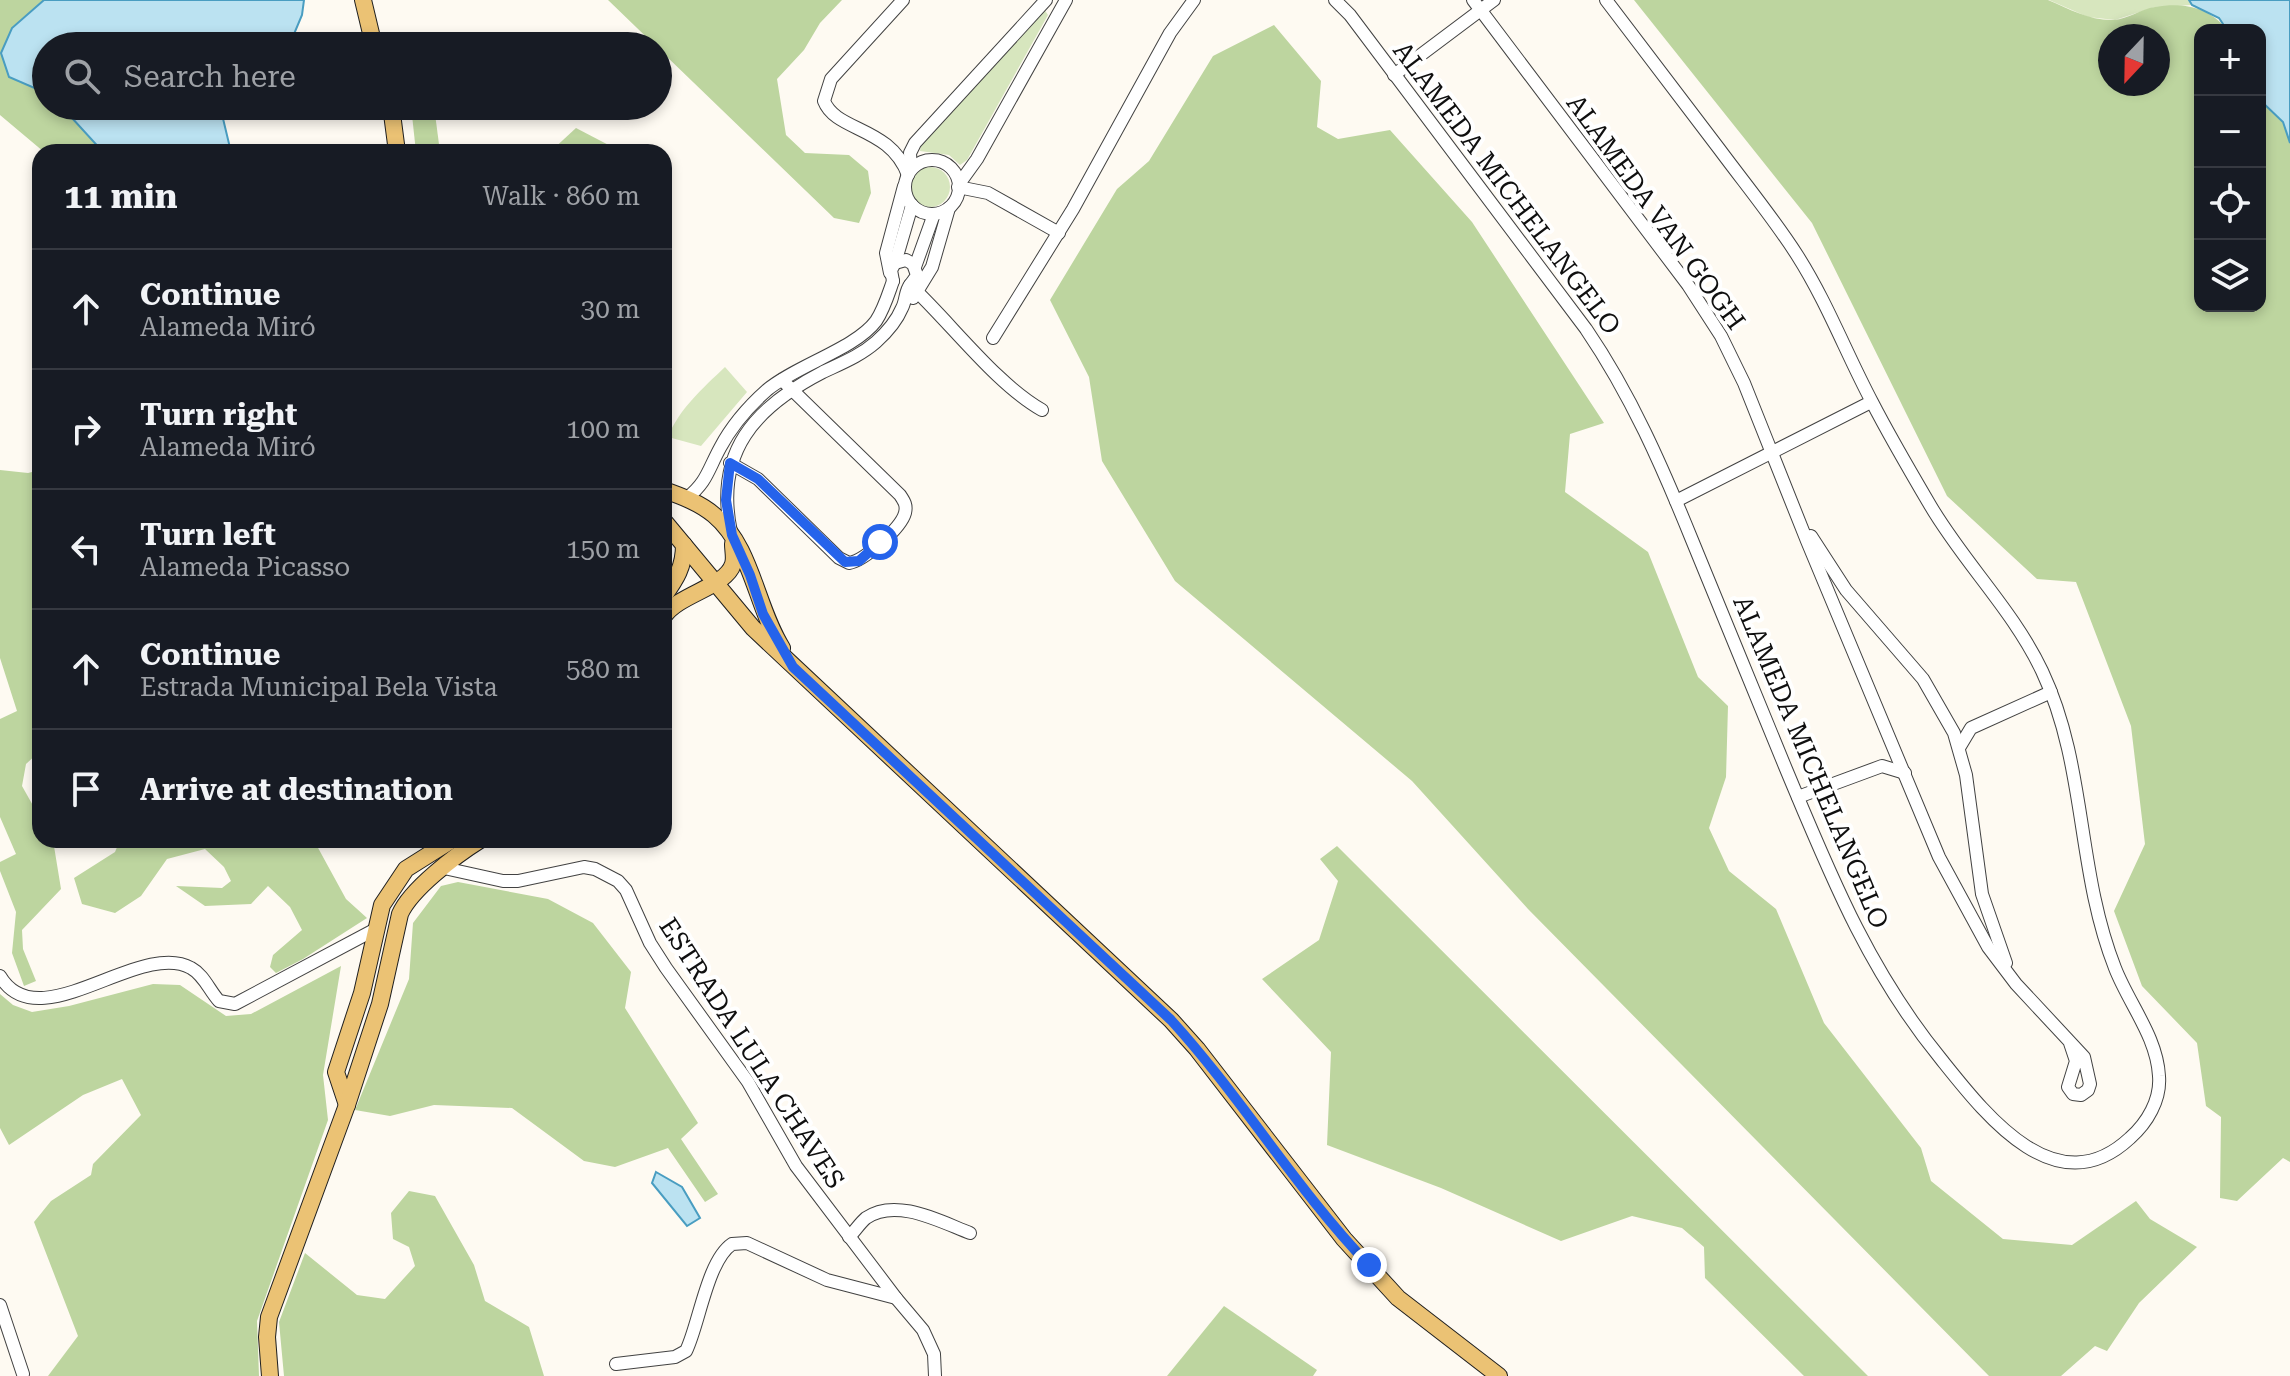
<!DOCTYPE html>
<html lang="en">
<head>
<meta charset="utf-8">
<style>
  body { margin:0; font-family:"Roboto Serif",serif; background:#20242c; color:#f1f3f6 }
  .controls { position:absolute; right:24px; top:24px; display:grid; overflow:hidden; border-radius:16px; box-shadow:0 4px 12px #0003 }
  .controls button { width:72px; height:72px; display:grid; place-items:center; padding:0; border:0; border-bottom:2px solid #363941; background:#171b24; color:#f1f3f6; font:40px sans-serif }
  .compass { position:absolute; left:2098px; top:24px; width:72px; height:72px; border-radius:50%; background:#171b24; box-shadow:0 4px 12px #0003; rotate:202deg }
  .stop { position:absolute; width:24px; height:24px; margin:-18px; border:6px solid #2563eb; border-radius:50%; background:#fff }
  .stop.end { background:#2563eb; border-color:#fff; box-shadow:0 2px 8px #0008 }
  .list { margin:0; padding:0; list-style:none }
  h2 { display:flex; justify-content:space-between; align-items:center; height:104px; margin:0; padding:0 32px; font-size:34px }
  h2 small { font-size:26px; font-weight:400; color:#9ea1a6 }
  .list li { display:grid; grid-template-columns:52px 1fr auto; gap:24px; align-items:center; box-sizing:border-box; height:120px; padding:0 32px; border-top:2px solid #363941 }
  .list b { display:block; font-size:30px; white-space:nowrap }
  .list p { margin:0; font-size:26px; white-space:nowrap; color:#9ea1a6 }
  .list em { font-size:26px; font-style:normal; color:#9ea1a6 }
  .icon { flex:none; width:44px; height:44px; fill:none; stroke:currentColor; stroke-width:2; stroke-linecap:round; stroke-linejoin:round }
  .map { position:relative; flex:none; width:2290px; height:1376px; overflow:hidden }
  .search { position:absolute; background:#171b24; box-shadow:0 4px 12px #0003; left:32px; top:32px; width:640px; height:88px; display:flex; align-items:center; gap:20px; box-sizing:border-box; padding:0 28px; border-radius:44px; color:#9ea1a6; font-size:30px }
  .panel { position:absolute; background:#171b24; box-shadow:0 4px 12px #0003; left:32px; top:144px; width:640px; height:704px; border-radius:24px }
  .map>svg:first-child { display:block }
  .green { fill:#d7e6be }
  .forest { fill:#bdd59f; fill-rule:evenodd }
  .water { fill:#bbe2f1; stroke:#499dc1; stroke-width:2 }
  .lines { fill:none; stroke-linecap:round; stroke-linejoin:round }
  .minor-casing { stroke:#424242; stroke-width:14 }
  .major-casing { stroke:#202020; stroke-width:18 }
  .minor { stroke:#fff; stroke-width:12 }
  .major { stroke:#ebc274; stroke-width:16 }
  .route { stroke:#2563eb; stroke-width:10 }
  .labels { text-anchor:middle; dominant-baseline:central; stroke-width:8; stroke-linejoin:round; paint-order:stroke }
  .street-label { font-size:26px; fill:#0f0f0f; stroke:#fff }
</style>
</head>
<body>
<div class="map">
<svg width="2290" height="1376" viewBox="0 0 2290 1376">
  <rect width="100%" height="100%" fill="#fefaf2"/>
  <g class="green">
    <path d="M2049,0H2189L2192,5L2155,7L2115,20L2088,17Z"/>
    <path d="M1044,9L1048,15L967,160L960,165L949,155L920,151L921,145Z"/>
    <circle cx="930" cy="187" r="20"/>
    <path d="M725,367L747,392L701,446L668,437C679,409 703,388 725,367Z"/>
  </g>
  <g class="forest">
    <path d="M0,0H44L12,28L1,53L9,76L46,93V106H61L103,152H44L0,115Z"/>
    <path d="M608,0H842L820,23L804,50L777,79L786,135L805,153L849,155L868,171L871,193L859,223L834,218Z"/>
    <path d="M1634,0H2048C2069,9 2091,21 2114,20C2128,19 2141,9 2155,7C2183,2 2210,7 2227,30H2200V306H2260V100L2283,122L2290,143V1162L2283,1158L2237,1201L2220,1198L2221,1117L2206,1106L2197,1043L2142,986L2114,911L2145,844L2131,726L2076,582L2037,579L1947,496L1812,223ZM2110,36H2158V84H2110Z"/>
    <path d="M1274,25L1321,81L1317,127L1338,139L1390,130L1472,222L1604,423L1570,434L1565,492L1648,552L1698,677L1728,706L1726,777L1709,828L1729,871L1776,909L1824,1023L1921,1148L1931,1181L2003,1239L2072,1245L2136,1201L2150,1219L2197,1247L2139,1303L2107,1351L2095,1346L2061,1376H1989L1528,909L1412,781L1175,581L1102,461L1089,377L1050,300L1117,189L1149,161L1213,56Z"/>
    <path d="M411,106H434L440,152H416Z"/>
    <path d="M576,128L622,152H550Z"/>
    <path d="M0,470L28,473L40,470V751L26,764L22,786L40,818V840H53L61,889L22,930L23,949L36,981L24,986L12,953L16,912L0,871V862L16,854L0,817V719L17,711L0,658Z"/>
    <path d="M120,840H312L317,846L346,899L367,918L303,959L276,973L270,967L273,955L302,930L290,907L268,886L251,904L205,906L176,886L222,888L231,881L224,867L205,849L167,859L141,896L115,913L82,904L74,878L115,852Z"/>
    <path d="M1337,846L1868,1376H1804L1705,1278L1704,1247L1682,1228L1632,1216L1561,1241L1441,1188L1327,1145L1331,1052L1262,979L1319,940L1338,881L1320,859Z"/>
    <path d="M458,882L548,899L593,923L631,972L625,1008L698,1123L681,1139L718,1194L705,1202L668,1148L615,1167L584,1161L512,1108L434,1105L390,1116L355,1110L409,979L413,923L441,886Z"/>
    <path d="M341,966L323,1075L328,1120L257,1321L259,1376H48L78,1336L34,1222L51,1201L91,1175L93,1164L141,1115L122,1079L83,1095L9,1145L0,1128V994L13,1005L32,1012L69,1006L153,984L180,985L226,1016L251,1014Z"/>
    <path d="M409,1191L435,1196L474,1265L485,1301L529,1327L544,1376H284L279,1322L305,1253L357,1295L385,1299L415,1266L409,1247L393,1239L391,1213Z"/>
    <path d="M1224,1306L1317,1370L1313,1376H1167Z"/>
  </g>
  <g class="water">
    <path d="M44,0H304L302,15L289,46H46V93L9,77L1,53L12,28Z"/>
    <path d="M2189,0H2290V143L2283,122L2260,100V30H2227L2219,18L2192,5Z"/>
    <path d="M61,106H220L231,152H103Z"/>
    <path d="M656,1172L682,1187L700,1218L687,1226L652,1183Z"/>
  </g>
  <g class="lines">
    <defs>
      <g id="minor">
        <path d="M903,0L831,79L824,101C836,132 890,126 908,175"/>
        <path d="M1335,0L1350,15L1586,329C1631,395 1662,466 1692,540C1723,616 1755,693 1786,769C1830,874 1868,970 1941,1059C1985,1114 2056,1207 2130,1138C2147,1123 2161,1100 2159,1076C2157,1037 2129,1004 2115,968C2076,869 2087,766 2042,671C2013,610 1964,563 1930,505C1910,471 1890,437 1872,402C1846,353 1827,302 1797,255C1774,219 1746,185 1720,150C1682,100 1644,50 1606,0"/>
        <path d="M1473,0L1688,285L1721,336L1744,383L1807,541L1939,857L1988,947L2016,984L2084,1057L2090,1084L2088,1090L2081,1095L2073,1094L2068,1087L2076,1061L2070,1043"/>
        <path d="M1394,75L1494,0"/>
        <circle cx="932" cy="187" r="27"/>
        <path d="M911,169L910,153L915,143L1046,0"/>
        <path d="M959,184L977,159L1066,0"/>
        <path d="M958,187L988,193L1059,233"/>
        <path d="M895,263L912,205"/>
        <path d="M915,267L934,214"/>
        <path d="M890,273L886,253L904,186"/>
        <path d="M910,285C950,322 996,384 1042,410"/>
        <path d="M913,298L932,267L949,208"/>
        <path d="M993,338L1073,209L1170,33L1194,0"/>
        <path d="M730,463L758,479L839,558L849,563C864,561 901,528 905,513C907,505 904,501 900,495L782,380"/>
        <path d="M687,498C707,482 708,470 720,448C731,427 749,406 767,390C797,365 855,349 876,321C884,309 888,295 893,281"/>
        <path d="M1676,501L1871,402"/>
        <path d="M731,532C714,452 755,407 823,372C842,363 860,356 876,342C886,333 897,320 902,308C906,301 905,291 910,285C912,282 915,279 917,275L913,264L906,260L895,263L891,270L893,281"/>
        <path d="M1811,536L1846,590L1923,679L1954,733L1966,775L1982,894L2006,963"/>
        <path d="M1959,748L1971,728L2051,692"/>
        <path d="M1798,797L1882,766L1905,773"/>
        <path d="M444,868L503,881H518L584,867L595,869L618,881L626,890L650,943L666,968L748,1082L796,1166L896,1298L923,1330L934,1354L935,1376"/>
        <path d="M0,976C38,1041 140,939 191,968C204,975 209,990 219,1001L235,1004L376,929"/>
        <path d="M849,1237C855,1231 860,1223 866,1218C896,1197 941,1222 970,1233"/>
        <path d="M0,1305L23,1374"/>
        <path d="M616,1364L675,1357L686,1351C699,1325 707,1261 732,1244L747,1243L827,1280L896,1298"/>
      </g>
      <g id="major">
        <path d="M363,0L374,46"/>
        <path d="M391,106L397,152"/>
        <path d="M664,490C681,496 700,503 714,515C752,547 756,607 782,648"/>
        <path d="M664,521L753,628L1171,1020L1197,1049L1344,1239L1398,1298L1499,1376"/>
        <path d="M664,596C676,579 684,567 684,545"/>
        <path d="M664,616C679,594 726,587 733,564C735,558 733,551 733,544"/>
        <path d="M347,1105L336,1072L362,993L382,905L406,869L452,840"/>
        <path d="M270,1376L267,1337L269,1317L347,1105L380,1004L400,914C411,889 456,855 480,840"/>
      </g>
    </defs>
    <use href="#minor" class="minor-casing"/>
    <use href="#major" class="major-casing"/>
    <use href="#minor" class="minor"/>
    <use href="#major" class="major"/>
  </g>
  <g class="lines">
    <path class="route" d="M880,542L859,561L845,562L758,479L730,463L726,500L732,535L750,575L763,614L793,667L1171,1020C1242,1098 1296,1189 1369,1265"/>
  </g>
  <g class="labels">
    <g class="street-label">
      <text transform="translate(1507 188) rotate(53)">ALAMEDA MICHELANGELO</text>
      <text transform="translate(1656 212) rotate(54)">ALAMEDA VAN GOGH</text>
      <text transform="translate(1811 762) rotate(67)">ALAMEDA MICHELANGELO</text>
      <text transform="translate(752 1053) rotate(57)">ESTRADA LULA CHAVES</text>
    </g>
  </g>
</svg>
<div class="controls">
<button>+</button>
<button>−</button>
<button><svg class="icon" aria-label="locate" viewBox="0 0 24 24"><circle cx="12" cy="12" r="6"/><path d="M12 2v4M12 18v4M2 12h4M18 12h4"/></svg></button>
<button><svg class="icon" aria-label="layers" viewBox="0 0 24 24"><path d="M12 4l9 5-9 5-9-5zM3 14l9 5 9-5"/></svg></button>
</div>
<svg class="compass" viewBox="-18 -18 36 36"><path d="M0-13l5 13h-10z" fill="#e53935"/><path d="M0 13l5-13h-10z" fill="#9ea1a6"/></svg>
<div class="stop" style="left:880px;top:542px"></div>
<div class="stop end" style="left:1369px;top:1265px"></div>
<div class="search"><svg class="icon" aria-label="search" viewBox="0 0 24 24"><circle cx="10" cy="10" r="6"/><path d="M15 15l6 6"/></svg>Search here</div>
<section class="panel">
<h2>11 min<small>Walk · 860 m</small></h2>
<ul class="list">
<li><svg class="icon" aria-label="ahead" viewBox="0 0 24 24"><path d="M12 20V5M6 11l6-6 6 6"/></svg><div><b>Continue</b><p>Alameda Miró</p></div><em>30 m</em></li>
<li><svg class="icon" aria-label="right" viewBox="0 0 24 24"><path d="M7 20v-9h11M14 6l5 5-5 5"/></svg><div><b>Turn right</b><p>Alameda Miró</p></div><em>100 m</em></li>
<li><svg class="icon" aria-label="left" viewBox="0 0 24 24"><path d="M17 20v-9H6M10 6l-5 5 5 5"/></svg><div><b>Turn left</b><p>Alameda Picasso</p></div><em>150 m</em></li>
<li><svg class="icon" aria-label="ahead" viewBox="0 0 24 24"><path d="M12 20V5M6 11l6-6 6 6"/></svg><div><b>Continue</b><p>Estrada Municipal Bela Vista</p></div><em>580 m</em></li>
<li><svg class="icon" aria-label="arrive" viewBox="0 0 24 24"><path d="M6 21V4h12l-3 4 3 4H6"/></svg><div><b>Arrive at destination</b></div></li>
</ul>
</section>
</div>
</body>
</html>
